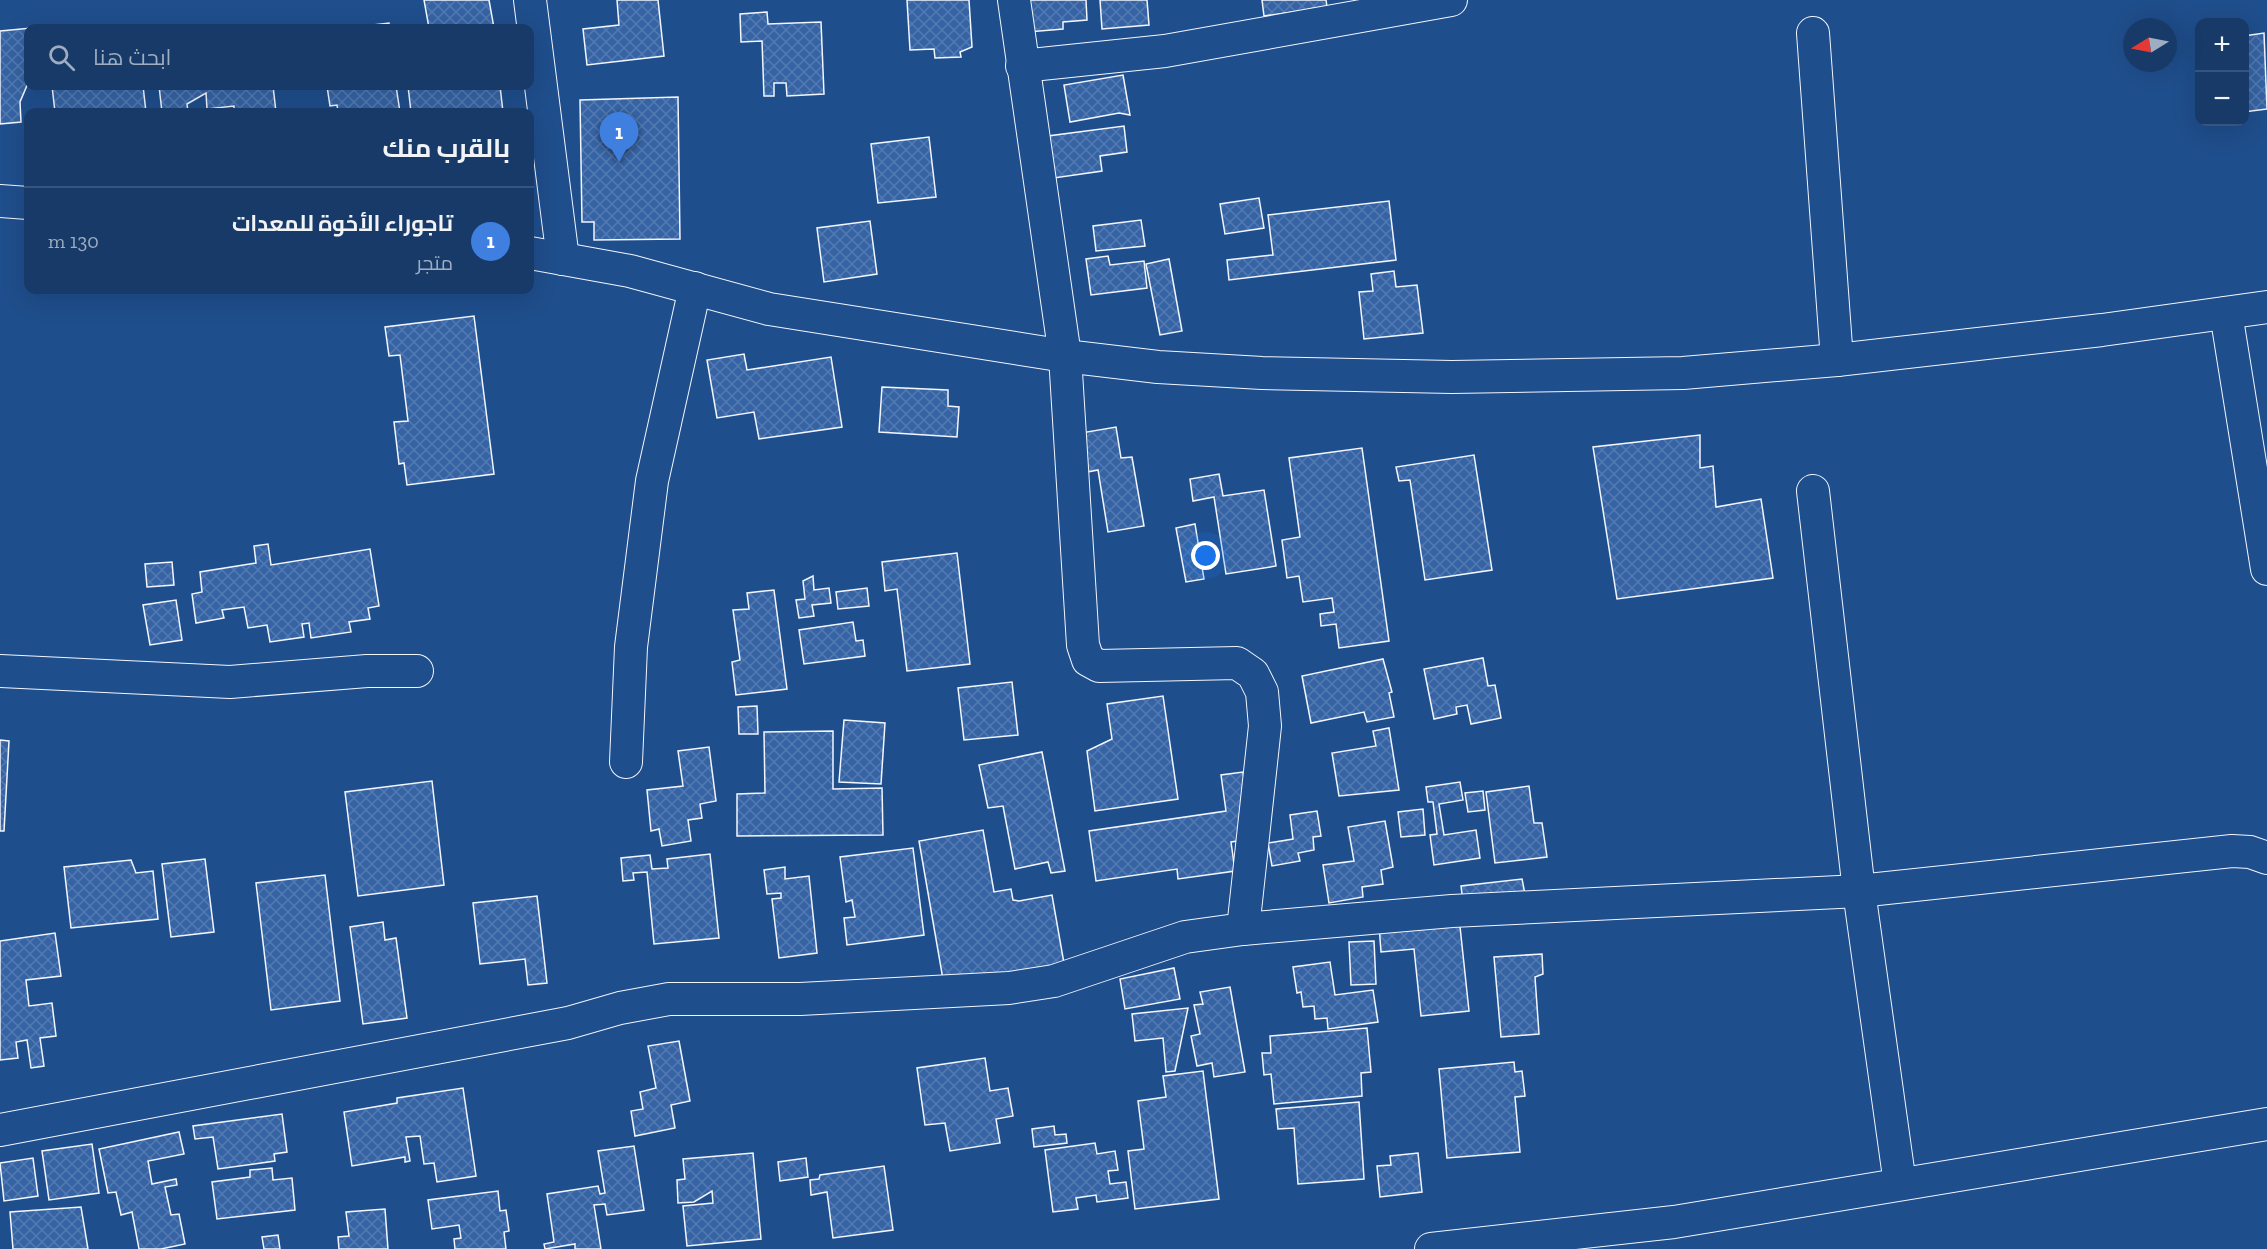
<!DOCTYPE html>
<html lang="ar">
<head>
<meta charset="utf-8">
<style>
  body { margin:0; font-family:"Zilla Slab",Cairo,serif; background:#244571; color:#f1f3f6; direction:rtl }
  .controls { position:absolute; right:18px; top:18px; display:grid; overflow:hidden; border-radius:12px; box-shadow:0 6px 24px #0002 }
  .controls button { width:54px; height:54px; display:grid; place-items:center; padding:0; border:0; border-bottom:2px solid #36547d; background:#173a69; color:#f1f3f6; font:30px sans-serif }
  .compass { position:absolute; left:2123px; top:18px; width:54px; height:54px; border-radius:50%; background:#173a69; box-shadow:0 6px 24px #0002; rotate:260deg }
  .you { position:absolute; left:1206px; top:556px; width:21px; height:21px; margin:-15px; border:4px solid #fff; border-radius:50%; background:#1a73e8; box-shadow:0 0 0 9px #1a73e833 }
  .badge { display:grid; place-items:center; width:39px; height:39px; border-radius:50%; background:#95b2f1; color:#fff; font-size:20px; font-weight:700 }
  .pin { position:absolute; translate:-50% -50px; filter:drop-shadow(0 2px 3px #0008) }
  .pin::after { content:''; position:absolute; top:32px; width:21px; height:18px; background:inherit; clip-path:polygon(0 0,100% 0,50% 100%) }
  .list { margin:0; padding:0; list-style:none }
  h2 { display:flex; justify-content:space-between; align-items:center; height:78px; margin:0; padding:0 24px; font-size:26px }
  h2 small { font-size:20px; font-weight:400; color:#9eadc0 }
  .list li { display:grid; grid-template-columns:39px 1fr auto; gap:18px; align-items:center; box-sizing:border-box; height:108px; padding:0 24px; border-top:2px solid #36547d }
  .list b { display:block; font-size:22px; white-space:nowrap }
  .list p { margin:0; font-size:20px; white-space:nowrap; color:#9eadc0 }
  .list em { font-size:20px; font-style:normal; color:#9eadc0 }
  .icon { flex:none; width:33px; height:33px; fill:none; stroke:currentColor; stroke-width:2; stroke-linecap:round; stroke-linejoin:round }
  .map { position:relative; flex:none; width:2267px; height:1249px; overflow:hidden; direction:ltr }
  .search { position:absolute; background:#173a69; box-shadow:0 6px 24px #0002; left:24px; top:24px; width:510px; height:66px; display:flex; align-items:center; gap:15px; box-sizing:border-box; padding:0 21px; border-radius:12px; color:#9eadc0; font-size:22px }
  .panel { position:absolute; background:#173a69; box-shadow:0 6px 24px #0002; left:24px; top:108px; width:510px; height:186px; border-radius:12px; direction:rtl }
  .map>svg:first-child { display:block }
  .building { fill:url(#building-cross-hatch); stroke:#f2f6ff; stroke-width:1.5 }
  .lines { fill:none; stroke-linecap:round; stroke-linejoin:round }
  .minor-casing { stroke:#f2f6ff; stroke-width:34 }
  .minor { stroke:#1f4e8c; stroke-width:32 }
</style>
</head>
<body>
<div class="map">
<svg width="2267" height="1249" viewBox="0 0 2267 1249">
  <defs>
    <pattern id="building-cross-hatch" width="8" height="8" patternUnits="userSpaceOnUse" patternTransform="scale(1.5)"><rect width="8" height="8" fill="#3563a3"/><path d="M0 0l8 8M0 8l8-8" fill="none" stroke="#537ab1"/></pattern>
  </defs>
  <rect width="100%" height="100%" fill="#1f4e8c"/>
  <g class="building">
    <path d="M424,0H489L494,28H429Z"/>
    <path d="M617,0H658L664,56L587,65L583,29L619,25Z"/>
    <path d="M907,0H969L972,47L960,52L961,57L935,58L934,49L910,50Z"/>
    <path d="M1026,0H1086L1087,20L1063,22V29L1028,32Z"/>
    <path d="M1100,0H1147L1149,25L1102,29Z"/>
    <path d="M1262,0H1326L1327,7L1264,16Z"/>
    <path d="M767,12L768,24L821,22L824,94L787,96L786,83H774V96H764L762,41L741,42L740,14Z"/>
    <path d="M389,23V28H347Z"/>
    <path d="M28,28V83L20,102L21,122L0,124V31L32,28Z"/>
    <path d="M2264,33L2267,109L2244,112V36Z"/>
    <path d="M1123,75L1130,115L1119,113L1070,122L1064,85Z"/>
    <path d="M52,86H143L146,112H55Z"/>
    <path d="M159,86H273L276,112H234V106L207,109L206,93L187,104L188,112H162Z"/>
    <path d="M327,86H396L400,112H338L337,105L330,106Z"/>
    <path d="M408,86H500L503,112H411Z"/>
    <path d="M678,97L680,239L594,240V222H582L580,100Z"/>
    <path d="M1124,126L1127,152L1100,156L1102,171L1054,178L1048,136Z"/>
    <path d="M929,137L936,197L878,203L871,144Z"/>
    <path d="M1259,198L1264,228L1225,234L1220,204Z"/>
    <path d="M1389,201L1396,260L1229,280L1227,260L1273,255L1268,215Z"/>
    <path d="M1141,220L1145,246L1096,251L1093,226Z"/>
    <path d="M870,221L877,274L824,282L817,228Z"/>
    <path d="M1108,256L1110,265L1144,261L1147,288L1091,295L1086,259Z"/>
    <path d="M1169,259L1182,331L1160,335L1146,264Z"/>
    <path d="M1394,271L1396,287L1417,285L1423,333L1364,339L1359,292L1373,291L1371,274Z"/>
    <path d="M474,316L494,474L407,485L404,463L399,464L394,422L408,421L400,355L389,356L385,327Z"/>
    <path d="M744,354L747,370L831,357L842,427L759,439L754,412L717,418L707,360Z"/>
    <path d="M882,387L948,390V406L959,407L957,437L879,432Z"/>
    <path d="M1116,427L1121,458L1132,457L1144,526L1108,532L1098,470L1082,473L1075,434Z"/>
    <path d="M1700,435V468L1713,466L1716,507L1761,499L1773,578L1617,599L1593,447Z"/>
    <path d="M1362,448L1389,641L1339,648L1336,624L1321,626L1320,614L1334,612L1332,598L1303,602L1299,576L1287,578L1282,540L1300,537L1289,458Z"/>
    <path d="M1474,455L1492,570L1425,580L1410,480L1399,481L1396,467Z"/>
    <path d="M1219,474L1223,496L1264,490L1276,566L1226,574L1214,497L1193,501L1190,479Z"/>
    <path d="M1195,524L1204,579L1186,582L1176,528Z"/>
    <path d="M268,544L271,565L370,549L379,606L368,608L370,619L349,622L351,632L311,638L309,623L302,624L304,637L270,642L267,625L248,628L244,607L222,610L224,618L196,623L192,594L202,592L200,572L256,563L254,546Z"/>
    <path d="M957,553L970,664L907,671L897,589L885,591L882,562Z"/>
    <path d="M172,562L174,585L147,587L145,564Z"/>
    <path d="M813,576L814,590L829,588L831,603L812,605L814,616L799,618L796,600L805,599L803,581Z"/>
    <path d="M867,588L869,606L838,609L836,592Z"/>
    <path d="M774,590L787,689L736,695L732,662L740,660L733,610L749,609L747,593Z"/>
    <path d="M176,600L182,640L150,645L143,605Z"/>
    <path d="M853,622L856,641L863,640L865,656L804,664L799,630Z"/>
    <path d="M1483,658L1488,686L1495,685L1501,718L1471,724L1467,705L1456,707L1457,714L1434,719L1424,669Z"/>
    <path d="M1383,659L1392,692L1389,693L1394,717L1367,722L1364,712L1311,723L1302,676Z"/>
    <path d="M1012,682L1018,735L964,740L958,688Z"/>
    <path d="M1163,696L1178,799L1095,811L1087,751L1112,739L1107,704Z"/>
    <path d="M757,706L758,734H739L738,707Z"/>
    <path d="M844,720L885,723L881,784L839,782Z"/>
    <path d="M1389,728L1399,790L1339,796L1332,753L1376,746L1373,731Z"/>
    <path d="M833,731V789L882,788L883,835L737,836V794L765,793L764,732Z"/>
    <path d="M0,740L9,741L4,831H0Z"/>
    <path d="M709,747L716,801L700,804L702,818L688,820L691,841L662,846L659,829L651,831L647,790L683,786L678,751Z"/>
    <path d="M1042,752L1065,871L1051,873L1048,862L1015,869L1003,806L988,808L979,765Z"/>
    <path d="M1243,772L1253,839L1231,842L1235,871L1178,879L1177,869L1096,881L1089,831L1226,811L1221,775Z"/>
    <path d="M432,781L444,885L358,896L345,792Z"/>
    <path d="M1460,782L1463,800L1439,804L1444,835L1476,830L1480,858L1434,865L1430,835L1437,834L1433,802H1428L1426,787Z"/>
    <path d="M1529,786L1534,823H1542L1547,857L1495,863L1486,792Z"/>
    <path d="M1483,791L1485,810L1468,812L1465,793Z"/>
    <path d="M1423,809L1425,835L1401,837L1398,812Z"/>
    <path d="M1317,811L1321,836L1313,837L1314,850L1298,853L1300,861L1272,866L1268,843L1293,839L1290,815Z"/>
    <path d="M1385,821L1393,867L1381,870L1383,884L1362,887L1363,897L1329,903L1323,865L1354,861L1348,827Z"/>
    <path d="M983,830L994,892L1011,889L1013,900L1019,901L1052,895L1065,969L945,991L919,841Z"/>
    <path d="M913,848L924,935L847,945L844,918L855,917L852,900L846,902L840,857Z"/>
    <path d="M710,854L719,938L654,944L647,872L633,873L634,880L623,881L621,858L650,855L652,869L668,868L667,859Z"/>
    <path d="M205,859L214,932L171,937L162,864Z"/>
    <path d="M131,860L136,873L153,871L158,919L71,928L64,867Z"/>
    <path d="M785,867V879L809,876L817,953L779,958L772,899L781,898V893L767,894L764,870Z"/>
    <path d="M325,875L340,1001L271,1010L256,883Z"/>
    <path d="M1522,879L1525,894L1463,902L1461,886Z"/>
    <path d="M537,896L547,983L528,985L525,959L480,964L473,903Z"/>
    <path d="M1459,917L1469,1011L1421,1016L1414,949L1381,952L1379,925Z"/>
    <path d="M383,922L385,940L396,938L407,1018L363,1024L350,927Z"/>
    <path d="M55,933L61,976L26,980L29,1006L52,1003L56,1036L40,1038L44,1066L31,1068L27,1040L16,1042L18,1058L0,1060V941Z"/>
    <path d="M1374,941L1376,984L1351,985L1349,942Z"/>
    <path d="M1542,954L1543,974L1535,977L1539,1034L1501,1037L1494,957Z"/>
    <path d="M1330,962L1335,995L1373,990L1378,1022L1328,1029L1327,1018L1315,1019L1314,1006L1303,1007L1301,992L1297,993L1293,967Z"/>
    <path d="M1174,968L1180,999L1125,1009L1120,979Z"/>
    <path d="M1230,987L1245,1072L1214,1077L1212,1063L1197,1066L1191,1036L1200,1034L1194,1005L1203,1004L1200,992Z"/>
    <path d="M1188,1008L1175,1071L1166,1072L1163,1038L1135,1041L1132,1014Z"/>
    <path d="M1367,1028L1371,1072L1361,1073L1362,1096L1274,1104L1271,1074L1264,1075L1262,1053H1271L1270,1036Z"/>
    <path d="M679,1041L690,1101L671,1105L675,1128L635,1136L631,1111L643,1109L640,1092L656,1088L648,1046Z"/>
    <path d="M985,1058L990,1091L1008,1088L1013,1116L996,1119L1000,1143L950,1151L945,1123L925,1125L917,1068Z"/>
    <path d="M1514,1062L1515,1072L1522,1071L1525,1096L1515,1097L1520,1152L1447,1158L1439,1069Z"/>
    <path d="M1203,1071L1219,1199L1135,1209L1128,1151L1144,1149L1138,1101L1166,1097L1163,1076Z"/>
    <path d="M463,1088L476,1176L437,1182L434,1163L424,1164L420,1136L406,1137L410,1161L405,1162V1157L352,1166L344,1112L397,1103V1098Z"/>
    <path d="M1359,1102L1364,1179L1298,1184L1294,1128L1278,1129L1276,1109Z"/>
    <path d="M282,1114L287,1152L274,1154L275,1161L218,1169L213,1137L195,1139L193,1126Z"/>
    <path d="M1054,1126L1055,1135L1066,1134L1067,1143L1034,1147L1032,1129Z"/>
    <path d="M179,1132L184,1154L148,1161L152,1184L176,1179L177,1185L165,1187L171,1215L179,1214L185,1244L161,1249H139L132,1212L121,1215L116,1192L108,1193L99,1149Z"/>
    <path d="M1095,1143L1097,1154L1115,1151L1118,1170L1108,1171L1110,1184L1126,1182L1128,1198L1097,1202L1096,1195L1076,1198L1078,1209L1053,1212L1045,1150Z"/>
    <path d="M92,1144L99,1193L49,1200L42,1151Z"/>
    <path d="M634,1146L644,1210L607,1215L605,1204L594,1205L601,1249H575V1244L545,1249L544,1244L554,1242L547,1194L598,1186L600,1194L605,1193L598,1151Z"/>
    <path d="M753,1153L761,1239L687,1246L683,1206L713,1203L712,1191L694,1202L678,1203L677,1180L685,1179L683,1159Z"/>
    <path d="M1418,1153L1422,1192L1380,1197L1377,1166L1391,1165L1390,1156Z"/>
    <path d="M33,1158L38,1196L4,1201L0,1163Z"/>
    <path d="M806,1158L808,1177L780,1181L778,1162Z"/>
    <path d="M884,1166L893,1230L833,1238L827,1192L811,1195L810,1180L819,1179L820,1175Z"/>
    <path d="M272,1168L273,1180L292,1178L295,1210L217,1219L212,1182L250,1177V1170Z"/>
    <path d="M498,1191L500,1211L506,1210L509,1231L504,1232L506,1249H455L454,1239L461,1238L459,1225L432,1229L428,1200Z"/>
    <path d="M81,1207L88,1249H13L10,1212Z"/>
    <path d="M385,1209L388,1249H339L338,1237L349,1236L346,1212Z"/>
    <path d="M278,1235L280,1249H264L262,1237Z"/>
  </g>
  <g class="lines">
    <defs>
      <g id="minor">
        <path d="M530,0L563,259"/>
        <path d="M1014,0L1065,356L1083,645L1088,660L1099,666L1237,663L1253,674L1262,692L1265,726L1243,929"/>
        <path d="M1813,33L1837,360"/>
        <path d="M1022,66L1165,51L1451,0"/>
        <path d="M0,201L28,203"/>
        <path d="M530,253L630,271L769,309L1065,356L1158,367L1262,373L1452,377L1683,373L1837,360L2102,330L2267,307"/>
        <path d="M2226,313L2267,569"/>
        <path d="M1813,491L1859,891L1900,1184"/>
        <path d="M0,671L230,682L367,671H417"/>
        <path d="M626,762L631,647L652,481L695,288"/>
        <path d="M0,1130L568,1023L620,1008L669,999H800L1009,988L1054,981L1185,937L1243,929L1452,911L1859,891L2232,851L2250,852L2267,858"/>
        <path d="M1431,1249L1674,1222L2267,1124"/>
      </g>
    </defs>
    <use href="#minor" class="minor-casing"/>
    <use href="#minor" class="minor"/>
  </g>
</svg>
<div class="controls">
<button>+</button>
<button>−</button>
</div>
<svg class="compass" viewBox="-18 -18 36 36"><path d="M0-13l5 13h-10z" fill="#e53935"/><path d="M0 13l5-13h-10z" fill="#9eadc0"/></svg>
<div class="you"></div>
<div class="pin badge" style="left:619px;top:162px;background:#3f7fe0">1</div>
<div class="search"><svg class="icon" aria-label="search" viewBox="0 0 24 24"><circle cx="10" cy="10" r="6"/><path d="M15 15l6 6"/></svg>ابحث هنا</div>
<section class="panel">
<h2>بالقرب منك<small></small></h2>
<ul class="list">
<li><span class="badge" style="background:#3f7fe0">1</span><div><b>تاجوراء الأخوة للمعدات</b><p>متجر</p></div><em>130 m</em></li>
</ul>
</section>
</div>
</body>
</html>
